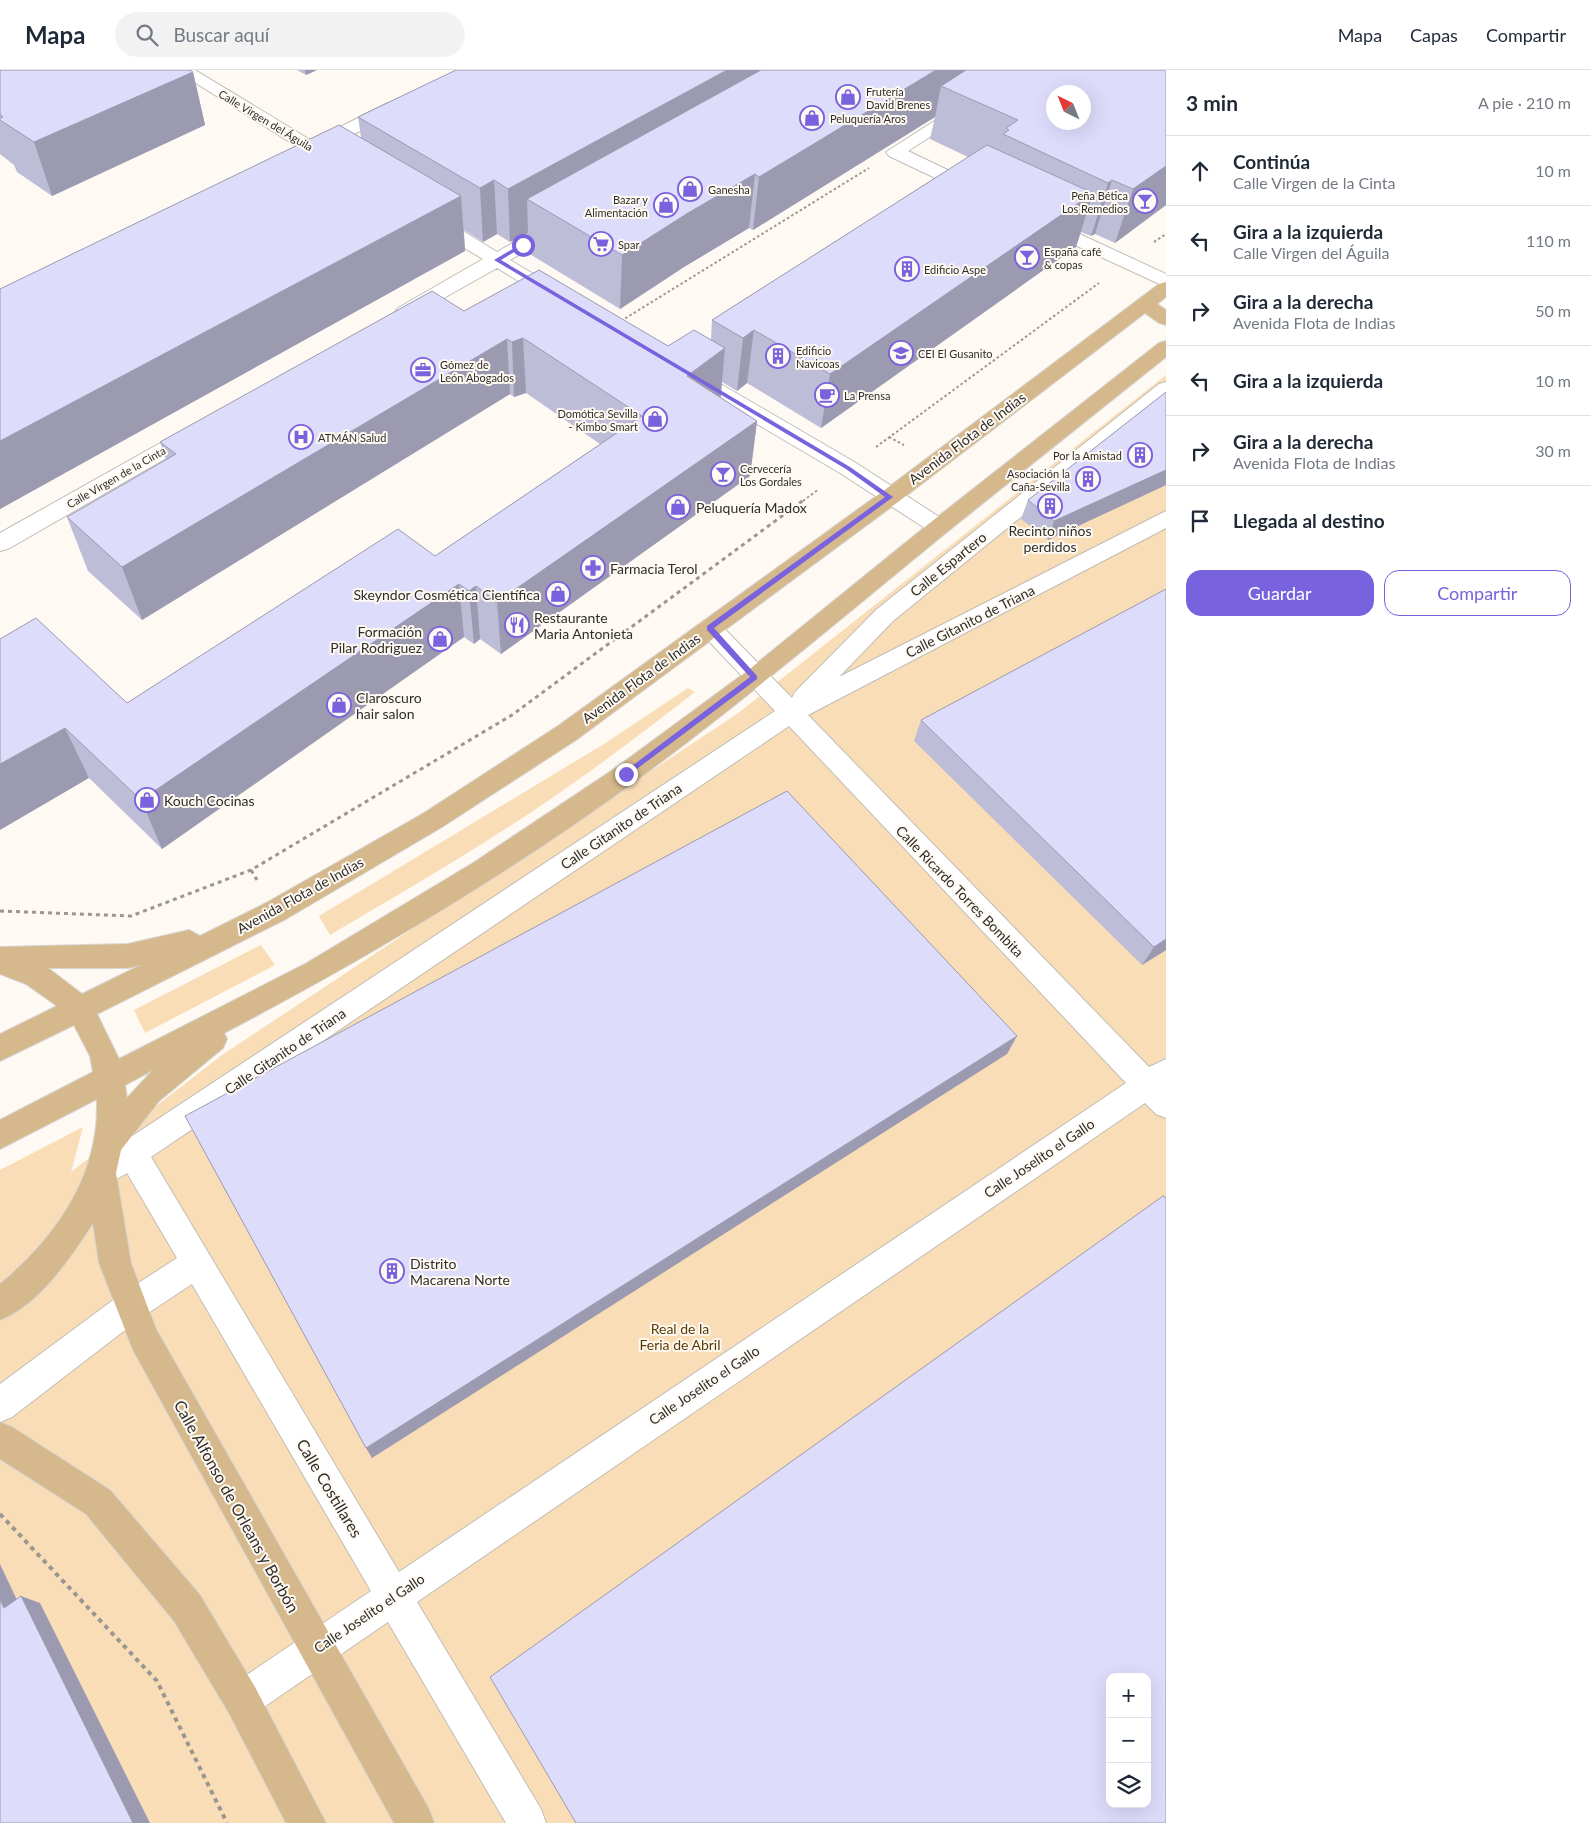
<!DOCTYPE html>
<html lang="es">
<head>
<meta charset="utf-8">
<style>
  body { margin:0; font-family:Lato,sans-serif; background:#f2f2f3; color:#1f2937 }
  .controls { position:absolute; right:15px; bottom:15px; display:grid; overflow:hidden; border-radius:10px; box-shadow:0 5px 20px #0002 }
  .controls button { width:45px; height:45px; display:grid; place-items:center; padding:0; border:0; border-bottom:1px solid #e0e1e3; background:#fff; color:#1f2937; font:25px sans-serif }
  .compass { position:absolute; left:1046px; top:15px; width:45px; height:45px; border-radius:50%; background:#fff; box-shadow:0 5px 20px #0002; rotate:317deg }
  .stop { position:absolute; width:15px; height:15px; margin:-11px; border:4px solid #7962dd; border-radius:50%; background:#fff }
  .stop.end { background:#7962dd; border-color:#fff; box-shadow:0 1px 5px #0008 }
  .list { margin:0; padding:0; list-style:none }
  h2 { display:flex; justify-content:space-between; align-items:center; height:65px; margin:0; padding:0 20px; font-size:21px }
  h2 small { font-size:16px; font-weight:400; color:#747a83 }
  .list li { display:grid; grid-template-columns:32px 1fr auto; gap:15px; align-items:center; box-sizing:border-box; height:70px; padding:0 20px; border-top:1px solid #e0e1e3 }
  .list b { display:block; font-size:19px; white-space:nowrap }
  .list p { margin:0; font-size:16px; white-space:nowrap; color:#747a83 }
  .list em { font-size:16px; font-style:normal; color:#747a83 }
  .actions { display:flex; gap:10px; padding:15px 20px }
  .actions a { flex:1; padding:11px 0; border:1px solid #7962dd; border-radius:15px; text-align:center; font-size:18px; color:#7962dd }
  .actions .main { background:#7962dd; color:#fff }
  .icon { flex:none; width:28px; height:28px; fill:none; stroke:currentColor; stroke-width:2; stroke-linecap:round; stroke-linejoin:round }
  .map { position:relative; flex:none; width:1166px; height:1753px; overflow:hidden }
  header { display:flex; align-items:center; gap:30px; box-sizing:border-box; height:70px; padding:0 25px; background:#fff; border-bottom:1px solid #e0e1e3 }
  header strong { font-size:24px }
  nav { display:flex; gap:28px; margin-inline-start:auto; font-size:18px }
  .search { width:350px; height:45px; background:#f2f2f3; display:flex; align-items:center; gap:12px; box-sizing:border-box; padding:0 18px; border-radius:28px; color:#747a83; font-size:19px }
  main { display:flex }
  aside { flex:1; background:#fff }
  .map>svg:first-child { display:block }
  .green { fill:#f8ddb7; fill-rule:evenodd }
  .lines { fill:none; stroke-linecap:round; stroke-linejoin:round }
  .street-casing { stroke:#c2bdb6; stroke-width:2 }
  .primary-casing { stroke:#d6d5d5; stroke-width:2 }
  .path-far2 { stroke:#9a9691; stroke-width:2; stroke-dasharray:2.5 2.5; stroke-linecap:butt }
  .path-far1 { stroke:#9a9691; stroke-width:3; stroke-dasharray:4 4; stroke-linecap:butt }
  .path { stroke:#9a9691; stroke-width:4; stroke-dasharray:4.5 4.5; stroke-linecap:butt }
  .street { fill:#fff; fill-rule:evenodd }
  .primary { fill:#d5b98d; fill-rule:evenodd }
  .wall { fill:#bebdd8 }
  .shaded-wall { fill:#9b9ab0 }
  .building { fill:#dddcfb; stroke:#9b9ab0; fill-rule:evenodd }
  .route { fill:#7962dd }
  .labels { text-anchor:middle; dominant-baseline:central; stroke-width:4; stroke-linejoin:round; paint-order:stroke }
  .far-poi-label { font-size:11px; fill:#302e2b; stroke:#fef9f2; text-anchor:start }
  .far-street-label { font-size:11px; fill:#302e2b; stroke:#fef9f2 }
  .street-label { font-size:14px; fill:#302e2b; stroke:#fef9f2 }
  .poi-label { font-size:14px; fill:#302e2b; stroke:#fef9f2; text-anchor:start }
  .park-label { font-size:14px; fill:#5a3b00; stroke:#fef9f2 }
  .near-street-label { font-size:16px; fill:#302e2b; stroke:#fef9f2 }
</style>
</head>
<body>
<header>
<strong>Mapa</strong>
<div class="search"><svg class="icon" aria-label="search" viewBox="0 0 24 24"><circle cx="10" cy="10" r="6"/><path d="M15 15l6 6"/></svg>Buscar aquí</div>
<nav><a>Mapa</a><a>Capas</a><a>Compartir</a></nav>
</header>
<main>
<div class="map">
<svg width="1166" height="1753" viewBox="0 0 1166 1753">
  <rect width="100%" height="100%" fill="#fef9f2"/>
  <g class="green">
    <path d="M1166,305V1753H0V1100L83,1057L71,1102L222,985L737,644ZM1110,1607H1147V1734H1110Z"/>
    <path d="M688,618L695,622C641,664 587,705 530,743C465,786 398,825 330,865L319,846L604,674Z"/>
    <path d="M261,875L275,895L145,963L134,940Z"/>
  </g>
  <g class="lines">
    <defs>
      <g id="street">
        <path d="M175,0H195L312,71L388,33H400L403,37L400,41L324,79L343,92L340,96H328Z"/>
        <path d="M1014,0H1033L908,81L981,116L984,120L981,124H969L889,86L886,82Z"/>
        <path d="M433,145L440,147L497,182L554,149H568L570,153L568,157L510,190L564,222L567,226L564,230H550L497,198L412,246H398L395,242L398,238L483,189L426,155L424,151L426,147Z"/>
        <path d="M1045,148L1166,204V217L1038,158L1036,154L1038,150Z"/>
        <path d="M688,298L695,299L856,393L947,452L950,457L947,462L939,465L931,462L840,403L681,309L678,304L681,299Z"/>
        <path d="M1166,312V329L893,551L839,607L1166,441V458L808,645L1149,997L1166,989V1048L1156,1044L1145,1033L417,1532L541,1739L546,1753H506L388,1552L255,1643L242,1648L229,1643L224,1630L229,1617L371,1521L192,1214L142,1247L12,1347L0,1352V1314L120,1225L177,1188L127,1103L101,1118L90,1114L86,1104L90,1094L775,641L702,564L698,558L702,552L710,549L718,552L792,628L795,622L877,539L1159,314ZM789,656L1126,1013L399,1502L151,1087Z"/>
        <path d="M194,356L201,358L205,363L201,368L8,479L0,481V463L187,358Z"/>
      </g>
      <g id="primary">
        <path d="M1166,212V227L1157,234L1166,240V255L1159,253L1145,243L898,432L576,670L442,757L286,849L97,944L119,989L305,894L473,793L617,697L746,602L931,452L1159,273L1166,271V287C1093,345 1020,403 947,462C844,546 744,631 637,710C507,805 367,888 224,963L227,969L223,978L159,1031L121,1080L116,1103L131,1193L156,1259L429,1739L434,1753H394L133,1280L99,1193L93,1153C70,1188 41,1233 0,1250V1214C46,1176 86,1125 95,1064C97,1053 97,1041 97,1029L0,1079V1050L93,1002L90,986L74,955L0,991V964L57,936L26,914L0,904V877L128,874L189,860L200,866L266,833L424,743L558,656L882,422L1159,214ZM141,895L82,924L48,898H128ZM153,1000L127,1028L125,1015Z"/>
        <path d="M0,1352L12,1357L110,1420L200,1525L255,1617L326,1753H286L229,1643L174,1551L86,1444L0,1389Z"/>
      </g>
    </defs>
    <use href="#street" class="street-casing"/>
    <use href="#primary" class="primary-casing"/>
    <g class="path-far2">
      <path d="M1154,172L1166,164"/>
      <path d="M621,251L869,98"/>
      <path d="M889,367L904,375"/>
      <path d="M876,377L1099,213"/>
      <path d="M803,431L819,419"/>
    </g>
    <g class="path-far1">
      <path d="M251,800L257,810"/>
      <path d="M0,841L131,846L251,800L512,645L805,429"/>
    </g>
    <path class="path" d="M0,1444L157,1611L227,1753"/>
    <use href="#street" class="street"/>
    <use href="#primary" class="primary"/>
  </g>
  <g class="wall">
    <path d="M0,0L193,2L205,55L52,126L17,102L14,95L0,84Z"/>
    <path d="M297,0H317L306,5Z"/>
    <path d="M1166,0V135L1115,173L1095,164L1091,166L1081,162L1076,177L821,358L747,313L737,321L722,312L721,328L757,351L750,406L501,584L480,569L474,574L464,567L162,779L89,708L0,569L127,633L435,486L600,374L526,323L514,327L510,324L142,550L88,501L67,447L166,390L160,372L464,241L668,276L711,270L712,250L968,87L930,69L935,47L753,160L749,158L684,197L620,239L528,183V163L510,172L497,164L483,172L464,160L465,181L0,439V219L361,67L358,47Z"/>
    <path d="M1166,322V415L1048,470L1021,449L1028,430Z"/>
    <path d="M921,650L1166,880L1142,895L914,671Z"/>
  </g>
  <g class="shaded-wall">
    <path d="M305,0H317L306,5Z"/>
    <path d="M727,0H817L527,129L528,163L510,172L508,119Z"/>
    <path d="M936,0H1011L941,16L935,47L753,160L759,107Z"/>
    <path d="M193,2L205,55L52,126L34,72Z"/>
    <path d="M1166,96V135L1115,173L1133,119Z"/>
    <path d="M755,104L749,158L684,197L620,239L622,185L688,143Z"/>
    <path d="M494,110L497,164L483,172L480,118Z"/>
    <path d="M1112,110L1095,164L1091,166L1108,113Z"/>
    <path d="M1093,123L1076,177L821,358L830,304Z"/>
    <path d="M461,126L465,181L0,439V371Z"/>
    <path d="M754,260L747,313L737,321L743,268Z"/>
    <path d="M523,268L526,323L514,327L512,272Z"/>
    <path d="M507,269L510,324L142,550L122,497Z"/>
    <path d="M725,278L720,334L687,306Z"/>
    <path d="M757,351L750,406L501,584L497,532Z"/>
    <path d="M1166,400V415L1048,470L1054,451Z"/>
    <path d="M459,514L464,567L162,779L141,730Z"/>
    <path d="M476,516L480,569L474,574L469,521Z"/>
    <path d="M65,658L89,708L0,760V694Z"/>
    <path d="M1166,869V880L1142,895L1154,877Z"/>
    <path d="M1017,966L1007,984L372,1388L366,1378Z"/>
    <path d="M0,1494L24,1545L4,1538L0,1530Z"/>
    <path d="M21,1526L40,1533L150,1753H133Z"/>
  </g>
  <g class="building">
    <path d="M0,0H190L193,2L34,72L0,50V48L3,47L0,44Z"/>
    <path d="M456,0H727L508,119L494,110L480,118L358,47Z"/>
    <path d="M761,0H936L759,107L755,104L688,143L622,185L527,129Z"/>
    <path d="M966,0H1166V96L1133,119L1112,110L1108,113L1003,64L1009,60L1006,58L1018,50L941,16ZM1054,22H1084V52H1054Z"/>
    <path d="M339,55L461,126L0,371V219Z"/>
    <path d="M987,75L1093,123L830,304L754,260L743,268L712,250Z"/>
    <path d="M539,200L668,276L694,260L725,278L687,306L757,351L497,532L476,516L469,521L459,514L141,730L65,658L0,694V569L36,548L127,633L398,459L435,486L642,346L523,268L512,272L507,269L122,497L67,447L176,384L160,372L432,221L464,241Z"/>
    <path d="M1166,322V400L1054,451L1028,430Z"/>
    <path d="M1166,519V869L1154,877L921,650Z"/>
    <path d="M787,721L1017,966L366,1378L185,1046Z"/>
    <path d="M1163,1126L1166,1128V1753H576L490,1607ZM1110,1607H1147V1734H1110Z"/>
    <path d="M21,1526L133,1753H0V1530L4,1538Z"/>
  </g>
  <path class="route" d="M521,174L526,175L501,190L850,397L893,427L714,558L757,606V609L626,707L623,704L624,702L750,607L707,560V556L885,427L846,399L494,190Z"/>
  <defs>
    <symbol id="shop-ring" viewBox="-11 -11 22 22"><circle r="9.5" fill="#fef9f2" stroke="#7962dd" stroke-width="1.5"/><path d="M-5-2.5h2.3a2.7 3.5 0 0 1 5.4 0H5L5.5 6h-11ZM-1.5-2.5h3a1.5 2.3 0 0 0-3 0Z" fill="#7962dd"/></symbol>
    <symbol id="bar-ring" viewBox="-11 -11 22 22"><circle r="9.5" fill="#fef9f2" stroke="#7962dd" stroke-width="1.5"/><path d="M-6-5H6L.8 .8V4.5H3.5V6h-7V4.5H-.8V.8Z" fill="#7962dd"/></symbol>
    <symbol id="supermarket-ring" viewBox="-11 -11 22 22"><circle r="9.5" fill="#fef9f2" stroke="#7962dd" stroke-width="1.5"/><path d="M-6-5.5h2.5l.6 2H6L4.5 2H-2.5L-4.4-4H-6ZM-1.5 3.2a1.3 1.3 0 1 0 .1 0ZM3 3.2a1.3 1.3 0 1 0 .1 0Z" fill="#7962dd"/></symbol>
    <symbol id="building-ring" viewBox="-11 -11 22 22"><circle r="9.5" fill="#fef9f2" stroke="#7962dd" stroke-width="1.5"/><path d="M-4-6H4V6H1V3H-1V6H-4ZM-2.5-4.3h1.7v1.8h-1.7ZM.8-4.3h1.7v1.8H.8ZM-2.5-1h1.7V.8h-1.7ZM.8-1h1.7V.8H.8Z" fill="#7962dd"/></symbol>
    <symbol id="school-ring" viewBox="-11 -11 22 22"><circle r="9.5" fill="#fef9f2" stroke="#7962dd" stroke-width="1.5"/><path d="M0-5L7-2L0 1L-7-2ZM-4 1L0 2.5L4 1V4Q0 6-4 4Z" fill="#7962dd"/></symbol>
    <symbol id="office-ring" viewBox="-11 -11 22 22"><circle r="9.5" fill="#fef9f2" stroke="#7962dd" stroke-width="1.5"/><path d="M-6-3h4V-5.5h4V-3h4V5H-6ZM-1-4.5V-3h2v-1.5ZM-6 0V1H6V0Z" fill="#7962dd"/></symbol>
    <symbol id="cafe-ring" viewBox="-11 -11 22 22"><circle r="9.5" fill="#fef9f2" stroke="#7962dd" stroke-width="1.5"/><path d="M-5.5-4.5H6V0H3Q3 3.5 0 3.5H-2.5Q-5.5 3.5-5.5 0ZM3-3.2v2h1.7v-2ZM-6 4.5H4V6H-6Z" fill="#7962dd"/></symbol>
    <symbol id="hospital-ring" viewBox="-11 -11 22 22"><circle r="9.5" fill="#fef9f2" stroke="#7962dd" stroke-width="1.5"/><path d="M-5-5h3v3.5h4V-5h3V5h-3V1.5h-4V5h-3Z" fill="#7962dd"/></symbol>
    <symbol id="pharmacy-ring" viewBox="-11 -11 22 22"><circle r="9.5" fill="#fef9f2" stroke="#7962dd" stroke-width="1.5"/><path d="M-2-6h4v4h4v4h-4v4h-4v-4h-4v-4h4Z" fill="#7962dd"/></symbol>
    <symbol id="restaurant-ring" viewBox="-11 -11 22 22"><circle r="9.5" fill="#fef9f2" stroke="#7962dd" stroke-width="1.5"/><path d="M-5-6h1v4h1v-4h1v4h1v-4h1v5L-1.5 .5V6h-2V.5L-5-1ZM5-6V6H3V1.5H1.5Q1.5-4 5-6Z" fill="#7962dd"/></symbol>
  </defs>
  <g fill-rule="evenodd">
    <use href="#shop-ring" x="834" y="13" width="28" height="28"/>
    <use href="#shop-ring" x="798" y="34" width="28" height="28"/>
    <use href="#shop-ring" x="676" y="105" width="28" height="28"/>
    <use href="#bar-ring" x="1131" y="117" width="28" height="28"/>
    <use href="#shop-ring" x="652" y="121" width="28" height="28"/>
    <use href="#supermarket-ring" x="587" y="160" width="28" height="28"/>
    <use href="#bar-ring" x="1013" y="173" width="28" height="28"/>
    <use href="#building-ring" x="893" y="185" width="28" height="28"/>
    <use href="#school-ring" x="887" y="269" width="28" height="28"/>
    <use href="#building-ring" x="764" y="272" width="28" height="28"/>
    <use href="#office-ring" x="409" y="286" width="28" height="28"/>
    <use href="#cafe-ring" x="813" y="311" width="28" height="28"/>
    <use href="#shop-ring" x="641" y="335" width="28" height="28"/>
    <use href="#hospital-ring" x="287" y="353" width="28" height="28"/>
    <use href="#building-ring" x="1126" y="371" width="28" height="28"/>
    <use href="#bar-ring" x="709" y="390" width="28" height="28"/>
    <use href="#building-ring" x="1074" y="395" width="28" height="28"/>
    <use href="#building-ring" x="1036" y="422" width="28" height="28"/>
    <use href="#shop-ring" x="664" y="423" width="28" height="28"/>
    <use href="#pharmacy-ring" x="579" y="484" width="28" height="28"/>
    <use href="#shop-ring" x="544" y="510" width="28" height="28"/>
    <use href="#restaurant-ring" x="503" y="541" width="28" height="28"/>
    <use href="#shop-ring" x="426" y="555" width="28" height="28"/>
    <use href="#shop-ring" x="325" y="621" width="28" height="28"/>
    <use href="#shop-ring" x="133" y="716" width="28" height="28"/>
    <use href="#building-ring" x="378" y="1187" width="28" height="28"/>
  </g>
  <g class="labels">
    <g class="far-poi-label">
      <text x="866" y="21">Frutería<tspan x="866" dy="13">David Brenes</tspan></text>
      <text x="830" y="48">Peluquería Aros</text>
      <text x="708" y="119">Ganesha</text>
      <text x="1128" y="125" text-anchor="end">Peña Bética<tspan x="1128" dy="13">Los Remedios</tspan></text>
      <text x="648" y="129" text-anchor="end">Bazar y<tspan x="648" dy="13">Alimentación</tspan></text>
      <text x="618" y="174">Spar</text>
      <text x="1044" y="181">España café<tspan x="1044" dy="13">&amp; copas</tspan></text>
      <text x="924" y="199">Edificio Aspe</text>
      <text x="796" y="280">Edificio<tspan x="796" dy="13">Navicoas</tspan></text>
      <text x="918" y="283">CEI El Gusanito</text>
      <text x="440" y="294">Gómez de<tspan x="440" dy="13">León Abogados</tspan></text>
      <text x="844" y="325">La Prensa</text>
      <text x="638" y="343" text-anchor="end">Domótica Sevilla<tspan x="638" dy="13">- Kimbo Smart</tspan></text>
      <text x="318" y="367">ATMÁN Salud</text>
      <text x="1122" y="385" text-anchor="end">Por la Amistad</text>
      <text x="740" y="398">Cervecería<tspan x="740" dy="13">Los Gordales</tspan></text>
      <text x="1070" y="403" text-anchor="end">Asociación la<tspan x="1070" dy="13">Caña-Sevilla</tspan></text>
    </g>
    <g class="far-street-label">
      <text transform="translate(266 50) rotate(31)">Calle Virgen del Águila</text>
      <text transform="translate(116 407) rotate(-30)">Calle Virgen de la Cinta</text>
    </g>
    <g class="street-label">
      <text transform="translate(967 368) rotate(-37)">Avenida Flota de Indias</text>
      <text transform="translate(948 494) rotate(-39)">Calle Espartero</text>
      <text transform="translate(970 551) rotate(-27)">Calle Gitanito de Triana</text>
      <text transform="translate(641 608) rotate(-36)">Avenida Flota de Indias</text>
      <text transform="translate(621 756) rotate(-34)">Calle Gitanito de Triana</text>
      <text transform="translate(960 821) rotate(46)">Calle Ricardo Torres Bombita</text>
      <text transform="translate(300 825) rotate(-29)">Avenida Flota de Indias</text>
      <text transform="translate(285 981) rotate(-34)">Calle Gitanito de Triana</text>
      <text transform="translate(1039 1088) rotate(-34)">Calle Joselito el Gallo</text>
      <text transform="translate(704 1315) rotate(-34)">Calle Joselito el Gallo</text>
      <text transform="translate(369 1543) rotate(-34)">Calle Joselito el Gallo</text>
    </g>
    <g class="poi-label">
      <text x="696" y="437">Peluquería Madox</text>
      <text x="1050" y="460" text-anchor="middle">Recinto niños<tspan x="1050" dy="16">perdidos</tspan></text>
      <text x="610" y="498">Farmacia Terol</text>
      <text x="540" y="524" text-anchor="end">Skeyndor Cosmética Científica</text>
      <text x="534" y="547">Restaurante<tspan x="534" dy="16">Maria Antonieta</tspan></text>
      <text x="422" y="561" text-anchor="end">Formación<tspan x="422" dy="16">Pilar Rodriguez</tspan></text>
      <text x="356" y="627">Claroscuro<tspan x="356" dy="16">hair salon</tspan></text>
      <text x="164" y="730">Kouch Cocinas</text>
      <text x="410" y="1193">Distrito<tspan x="410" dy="16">Macarena Norte</tspan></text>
    </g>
    <g class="park-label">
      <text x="680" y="1258">Real de la<tspan x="680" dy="16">Feria de Abril</tspan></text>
    </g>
    <g class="near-street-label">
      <text transform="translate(330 1418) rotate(59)">Calle Costillares</text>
      <text transform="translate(237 1436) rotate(61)">Calle Alfonso de Orleans y Borbón</text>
    </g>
  </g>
</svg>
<div class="controls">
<button>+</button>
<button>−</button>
<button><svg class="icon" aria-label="layers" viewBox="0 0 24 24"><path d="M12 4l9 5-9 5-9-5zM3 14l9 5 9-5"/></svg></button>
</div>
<svg class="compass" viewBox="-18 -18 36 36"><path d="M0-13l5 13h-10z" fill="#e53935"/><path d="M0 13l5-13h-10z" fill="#747a83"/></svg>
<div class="stop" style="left:523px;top:175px"></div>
<div class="stop end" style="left:626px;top:704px"></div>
</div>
<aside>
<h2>3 min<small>A pie · 210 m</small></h2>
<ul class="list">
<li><svg class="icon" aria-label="ahead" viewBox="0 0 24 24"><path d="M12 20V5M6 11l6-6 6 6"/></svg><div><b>Continúa</b><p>Calle Virgen de la Cinta</p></div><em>10 m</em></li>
<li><svg class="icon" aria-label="left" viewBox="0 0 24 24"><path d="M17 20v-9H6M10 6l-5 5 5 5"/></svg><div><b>Gira a la izquierda</b><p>Calle Virgen del Águila</p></div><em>110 m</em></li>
<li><svg class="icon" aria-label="right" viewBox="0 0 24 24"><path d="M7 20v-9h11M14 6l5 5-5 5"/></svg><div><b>Gira a la derecha</b><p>Avenida Flota de Indias</p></div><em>50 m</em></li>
<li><svg class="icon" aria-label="left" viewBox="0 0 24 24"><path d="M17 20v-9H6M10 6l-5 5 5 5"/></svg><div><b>Gira a la izquierda</b></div><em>10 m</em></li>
<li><svg class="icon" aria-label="right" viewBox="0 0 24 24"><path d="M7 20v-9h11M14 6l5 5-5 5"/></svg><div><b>Gira a la derecha</b><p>Avenida Flota de Indias</p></div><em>30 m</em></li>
<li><svg class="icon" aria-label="arrive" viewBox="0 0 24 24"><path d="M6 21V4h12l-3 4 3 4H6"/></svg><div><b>Llegada al destino</b></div></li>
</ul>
<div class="actions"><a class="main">Guardar</a><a>Compartir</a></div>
</aside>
</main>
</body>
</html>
